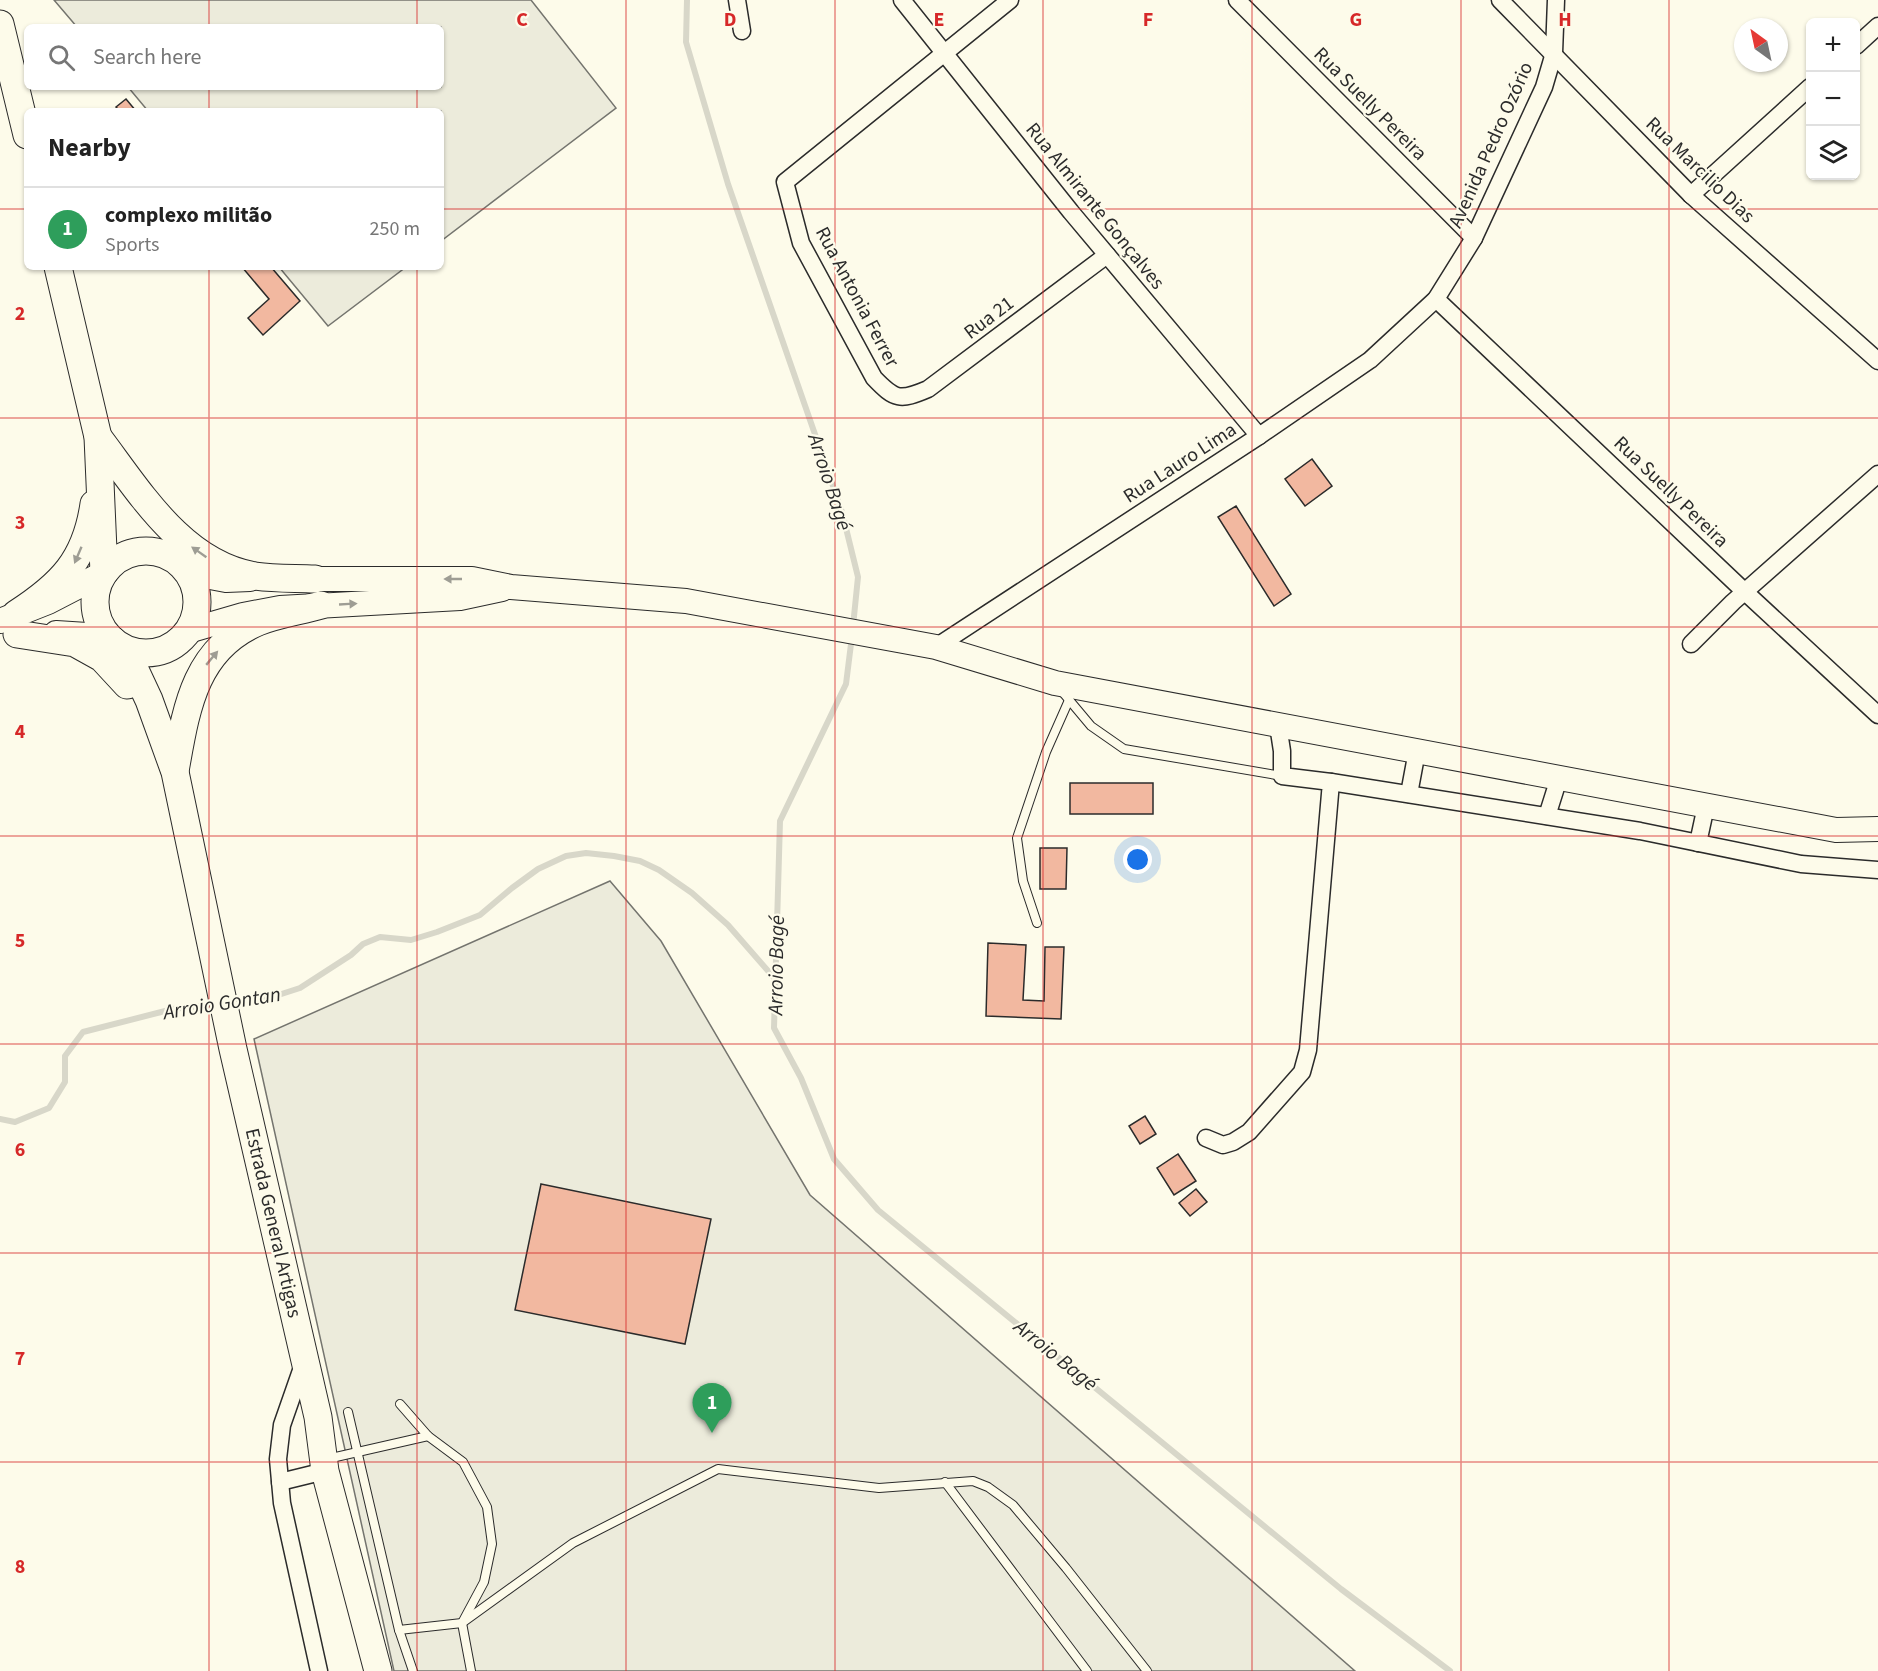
<!DOCTYPE html>
<html lang="en">
<head>
<meta charset="utf-8">
<style>
  body { margin:0; font-family:"Source Sans 3",sans-serif; background:#f2f2f2; color:#222 }
  .controls { position:absolute; right:18px; top:18px; display:grid; overflow:hidden; border-radius:9px; box-shadow:0 2px 4px #0004 }
  .controls button { width:54px; height:54px; display:grid; place-items:center; padding:0; border:0; border-bottom:2px solid #e0e0e0; background:#fff; color:#222; font:30px sans-serif }
  .compass { position:absolute; left:1734px; top:18px; width:54px; height:54px; border-radius:50%; background:#fff; box-shadow:0 2px 4px #0004; rotate:327deg }
  .you { position:absolute; left:1138px; top:860px; width:21px; height:21px; margin:-15px; border:4px solid #fff; border-radius:50%; background:#1a73e8; box-shadow:0 0 0 9px #1a73e833 }
  .badge { display:grid; place-items:center; width:39px; height:39px; border-radius:50%; background:#c62828; color:#fff; font-size:20px; font-weight:700 }
  .pin { position:absolute; translate:-50% -50px; filter:drop-shadow(0 2px 3px #0008) }
  .pin::after { content:''; position:absolute; top:32px; width:21px; height:18px; background:inherit; clip-path:polygon(0 0,100% 0,50% 100%) }
  .list { margin:0; padding:0; list-style:none }
  h2 { display:flex; justify-content:space-between; align-items:center; height:78px; margin:0; padding:0 24px; font-size:26px }
  h2 small { font-size:20px; font-weight:400; color:#767676 }
  .list li { display:grid; grid-template-columns:39px 1fr auto; gap:18px; align-items:center; box-sizing:border-box; height:84px; padding:0 24px; border-top:2px solid #e0e0e0 }
  .list b { display:block; font-size:22px; white-space:nowrap }
  .list p { margin:0; font-size:20px; white-space:nowrap; color:#767676 }
  .list em { font-size:20px; font-style:normal; color:#767676 }
  .icon { flex:none; width:33px; height:33px; fill:none; stroke:currentColor; stroke-width:2; stroke-linecap:round; stroke-linejoin:round }
  .map { position:relative; flex:none; width:1878px; height:1671px; overflow:hidden }
  .search { position:absolute; background:#fff; box-shadow:0 2px 4px #0004; left:24px; top:24px; width:420px; height:66px; display:flex; align-items:center; gap:15px; box-sizing:border-box; padding:0 21px; border-radius:9px; color:#767676; font-size:22px }
  .panel { position:absolute; background:#fff; box-shadow:0 2px 4px #0004; left:24px; top:108px; width:420px; height:162px; border-radius:9px }
  .map>svg:first-child { display:block }
  .green { fill:#ecebdb; stroke:#74746e; stroke-width:1.5 }
  .lines { fill:none; stroke-linecap:round; stroke-linejoin:round }
  .stream { stroke:#d8d7c9; stroke-width:6 }
  .building { fill:#f2b8a0; stroke:#2b2b2b; stroke-width:1.5 }
  .service-casing { stroke:#2b2b2b; stroke-width:10 }
  .minor-casing { stroke:#2b2b2b; stroke-width:19 }
  .secondary-casing { stroke:#2b2b2b; stroke-width:26 }
  .primary-casing { stroke:#2b2b2b; stroke-width:29 }
  .service { stroke:#fdfbea; stroke-width:8 }
  .minor { stroke:#fdfbea; stroke-width:16 }
  .secondary { stroke:#fdfbea; stroke-width:24 }
  .primary { stroke:#fdfbea; stroke-width:27 }
  .oneway { fill:#9e9d94 }
  .grid { fill:none; stroke:#d62828; stroke-width:1.5; stroke-opacity:0.55 }
  .labels { text-anchor:middle; dominant-baseline:central; stroke-width:4.5; stroke-linejoin:round; paint-order:stroke }
  .street-label { font-size:20px; fill:#2b2b2b; stroke:#fdfbea }
  .water-label { font-size:21px; font-style:italic; fill:#2b2b2b; stroke:#fdfbea }
  .grid-label { font-size:20px; text-anchor:middle; font-weight:bold; fill:#d62828; stroke:#fdfbea; stroke-width:4.5; stroke-linejoin:round; paint-order:stroke }
</style>
</head>
<body>
<div class="map">
<svg width="1878" height="1671" viewBox="0 0 1878 1671">
  <rect width="100%" height="100%" fill="#fdfbea"/>
  <g class="green">
    <path d="M54,0H531L616,108L441,241V111H148L128,87H441V27H77Z"/>
    <path d="M279,267H406L328,326Z"/>
    <path d="M610,881L661,941L810,1195L1355,1671H394L254,1039Z"/>
  </g>
  <g class="lines">
    <g class="stream">
      <path d="M687,0L686,42L728,184L842,512L858,577L853,626"/>
      <path d="M852,636L846,684L780,821L774,1028L801,1078L834,1159L878,1210L1341,1589L1450,1671"/>
      <path d="M230,1003L266,999L300,988L351,955L363,944L380,937L411,940L437,932L480,915L512,888L538,869L566,856L586,853L614,856L640,861L659,870L692,893L728,925L776,980"/>
      <path d="M0,1119L15,1122L49,1108L65,1082V1056L83,1032L173,1009L216,1004"/>
    </g>
  </g>
  <g class="building">
    <path d="M126,99L136,111H120L116,107Z"/>
    <path d="M242,267H271L300,301L263,335L248,318L269,299Z"/>
    <path d="M1312,459L1332,486L1305,506L1285,479Z"/>
    <path d="M1236,506L1291,594L1274,606L1218,517Z"/>
    <rect x="1070" y="783" width="83" height="31"/>
    <path d="M1040,848H1067L1066,889H1040Z"/>
    <path d="M988,943L1026,945L1023,1000L1044,1001L1045,947H1064L1061,1019L986,1016Z"/>
    <path d="M1145,1116L1156,1134L1140,1144L1129,1126Z"/>
    <path d="M1178,1154L1196,1181L1174,1195L1157,1168Z"/>
    <path d="M541,1184L711,1219L685,1344L515,1310Z"/>
    <path d="M1196,1189L1207,1202L1190,1216L1179,1203Z"/>
  </g>
  <g class="lines">
    <defs>
      <g id="service">
        <path d="M1060,689L1091,726L1124,749L1282,776"/>
        <path d="M1037,923L1023,881L1017,838L1046,752L1069,700"/>
        <path d="M400,1404L428,1436L463,1462L487,1507L492,1544L484,1582L462,1623L471,1671"/>
        <path d="M348,1412L399,1630L413,1671"/>
        <path d="M327,1459L428,1436"/>
        <path d="M945,1482L1087,1671"/>
        <path d="M399,1630L462,1623L573,1543L718,1469L879,1488L973,1481L988,1487L1013,1505L1066,1568L1147,1671"/>
      </g>
      <g id="minor">
        <path d="M737,0L742,31"/>
        <path d="M902,0L1071,212L1259,436"/>
        <path d="M1010,0L785,182L801,243L874,378C895,400 900,401 928,389L1107,255"/>
        <path d="M1237,0L1474,238"/>
        <path d="M1500,0L1691,195L1878,361"/>
        <path d="M1856,46L1878,26"/>
        <path d="M1691,195L1810,87"/>
        <path d="M1436,299L1744,591L1878,715"/>
        <path d="M1691,644L1733,602L1878,474"/>
        <path d="M936,647L1259,436L1370,360L1436,299L1474,238L1544,87L1554,53L1556,0"/>
        <path d="M1331,782L1640,831L1801,864L1878,870"/>
        <path d="M1409,794L1417,751"/>
        <path d="M1547,816L1559,778"/>
        <path d="M1698,843L1706,806"/>
        <path d="M1206,1138L1223,1145L1233,1142L1249,1132L1302,1072L1308,1050L1331,782L1282,776V751L1278,725"/>
        <path d="M304,1362L282,1425L278,1459L282,1503L319,1671"/>
        <path d="M280,1482L325,1471"/>
      </g>
      <g id="secondary">
        <path d="M189,573L226,580L250,579"/>
        <path d="M297,579H472L511,587L686,601L936,647L1055,683L1836,830L1878,829"/>
        <path d="M0,621L48,602L104,573"/>
        <path d="M188,631L243,615L280,608L460,598L502,589"/>
        <path d="M56,633L87,635L112,640"/>
      </g>
      <g id="primary">
        <path d="M0,24L27,135"/>
        <path d="M58,267L98,437L104,573"/>
        <path d="M98,437C139,491 182,564 255,576C275,579 295,578 315,579"/>
        <circle cx="146" cy="602" r="51"/>
        <path d="M16,614C61,585 86,560 94,504"/>
        <path d="M17,634L75,643L102,658L127,685"/>
        <path d="M112,640L135,670L149,700L175,772L233,1049L318,1417L325,1471L378,1671"/>
        <path d="M175,771C186,710 194,649 258,622C278,614 301,611 321,605"/>
      </g>
    </defs>
    <use href="#service" class="service-casing"/>
    <use href="#minor" class="minor-casing"/>
    <use href="#secondary" class="secondary-casing"/>
    <use href="#primary" class="primary-casing"/>
    <use href="#service" class="service"/>
    <use href="#minor" class="minor"/>
    <use href="#secondary" class="secondary"/>
    <use href="#primary" class="primary"/>
  </g>
  <defs><path id="oneway-solid" d="M-6-.8H1V-3.2L6.5 0L1 3.2V.8H-6Z" transform="scale(1.5)"/></defs>
  <g class="oneway">
    <use href="#oneway-solid" transform="translate(199 552) rotate(-145)"/>
    <use href="#oneway-solid" transform="translate(78 555) rotate(113)"/>
    <use href="#oneway-solid" transform="translate(453 579) rotate(180)"/>
    <use href="#oneway-solid" transform="translate(348 604) rotate(-3)"/>
    <use href="#oneway-solid" transform="translate(212 658) rotate(-50)"/>
  </g>
  <path class="grid" d="M209,0V27M417,0V27M626,0V1671M835,0V1671M1043,0V1671M1252,0V1671M1461,0V1671M1669,0V1671M209,87V111M417,87V111M0,209H27M441,209H1878M209,267V1671M417,267V1671M0,418H1878M0,627H1878M0,836H1878M0,1044H1878M0,1253H1878M0,1462H1878"/>
  <g class="labels">
    <g class="street-label">
      <text transform="translate(1370 104) rotate(45)">Rua Suelly Pereira</text>
      <text transform="translate(1491 145) rotate(-66)">Avenida Pedro Ozório</text>
      <text transform="translate(1700 170) rotate(44)">Rua Marcilio Dias</text>
      <text transform="translate(1095 206) rotate(51)">Rua Almirante Gonçalves</text>
      <text transform="translate(857 297) rotate(62)">Rua Antonia Ferrer</text>
      <text transform="translate(989 318) rotate(-37)">Rua 21</text>
      <text transform="translate(1180 463) rotate(-33)">Rua Lauro Lima</text>
      <text transform="translate(1671 492) rotate(44)">Rua Suelly Pereira</text>
      <text transform="translate(273 1223) rotate(77)">Estrada General Artigas</text>
    </g>
    <g class="water-label">
      <text transform="translate(830 482) rotate(72)">Arroio Bagé</text>
      <text transform="translate(776 965) rotate(-89)">Arroio Bagé</text>
      <text transform="translate(222 1003) rotate(-9)">Arroio Gontan</text>
      <text transform="translate(1056 1355) rotate(39)">Arroio Bagé</text>
    </g>
  </g>
  <g class="grid-label">
    <text x="522" y="26">C</text>
    <text x="730" y="26">D</text>
    <text x="939" y="26">E</text>
    <text x="1148" y="26">F</text>
    <text x="1356" y="26">G</text>
    <text x="1565" y="26">H</text>
    <text x="20" y="320">2</text>
    <text x="20" y="529">3</text>
    <text x="20" y="738">4</text>
    <text x="20" y="947">5</text>
    <text x="20" y="1156">6</text>
    <text x="20" y="1365">7</text>
    <text x="20" y="1573">8</text>
  </g>
</svg>
<div class="controls">
<button>+</button>
<button>−</button>
<button><svg class="icon" aria-label="layers" viewBox="0 0 24 24"><path d="M12 4l9 5-9 5-9-5zM3 14l9 5 9-5"/></svg></button>
</div>
<svg class="compass" viewBox="-18 -18 36 36"><path d="M0-13l5 13h-10z" fill="#e53935"/><path d="M0 13l5-13h-10z" fill="#767676"/></svg>
<div class="you"></div>
<div class="pin badge" style="left:712px;top:1433px;background:#2e9e5b">1</div>
<div class="search"><svg class="icon" aria-label="search" viewBox="0 0 24 24"><circle cx="10" cy="10" r="6"/><path d="M15 15l6 6"/></svg>Search here</div>
<section class="panel">
<h2>Nearby<small></small></h2>
<ul class="list">
<li><span class="badge" style="background:#2e9e5b">1</span><div><b>complexo militão</b><p>Sports</p></div><em>250 m</em></li>
</ul>
</section>
</div>
</body>
</html>
